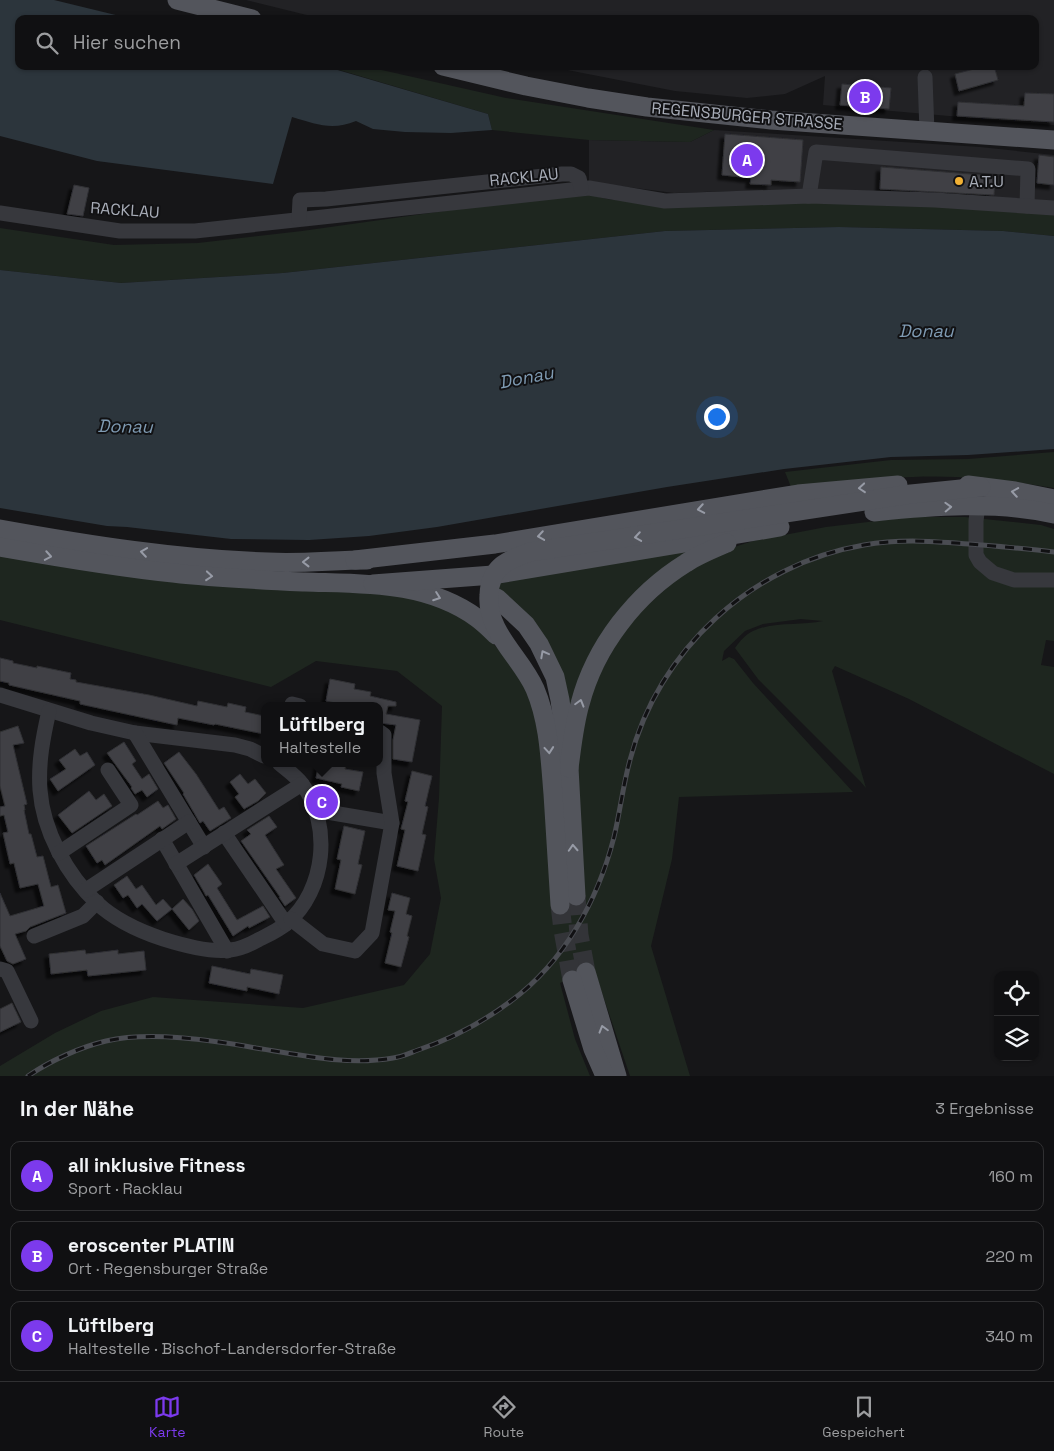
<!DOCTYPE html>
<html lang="de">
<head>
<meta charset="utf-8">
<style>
  body { margin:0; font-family:"Space Grotesk",sans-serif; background:#19191b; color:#f1f3f6 }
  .controls { position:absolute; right:15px; bottom:15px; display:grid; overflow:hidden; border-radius:10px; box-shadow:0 1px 4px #0004 }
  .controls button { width:45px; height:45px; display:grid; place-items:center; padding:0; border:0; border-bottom:1px solid #303032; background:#101012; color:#f1f3f6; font:25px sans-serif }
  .you { position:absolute; left:716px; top:416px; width:18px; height:18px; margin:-12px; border:4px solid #fff; border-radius:50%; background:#1a73e8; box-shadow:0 0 0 8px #1a73e833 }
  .badge { display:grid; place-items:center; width:32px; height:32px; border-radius:50%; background:#7c3aed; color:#fff; font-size:16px; font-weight:700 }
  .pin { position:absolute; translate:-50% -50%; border:2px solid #fff; box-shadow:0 1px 5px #0006 }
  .popup { position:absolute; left:261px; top:702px; width:122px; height:65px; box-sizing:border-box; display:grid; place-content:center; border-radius:10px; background:#101012; filter:drop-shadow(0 1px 4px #0005); font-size:16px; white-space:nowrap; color:#9c9d9f }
  .popup b { font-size:19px; color:#f1f3f6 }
  .popup::after { content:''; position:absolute; left:50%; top:100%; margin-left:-10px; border:10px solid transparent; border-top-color:#101012 }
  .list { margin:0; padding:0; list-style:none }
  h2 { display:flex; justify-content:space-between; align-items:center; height:65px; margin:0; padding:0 20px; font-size:21px }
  h2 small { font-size:16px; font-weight:400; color:#9c9d9f }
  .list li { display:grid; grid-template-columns:32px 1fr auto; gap:15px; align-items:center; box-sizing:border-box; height:70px; margin:0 10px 10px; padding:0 10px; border:1px solid #303032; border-radius:10px }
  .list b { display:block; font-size:19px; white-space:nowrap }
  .list p { margin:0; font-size:16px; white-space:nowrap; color:#9c9d9f }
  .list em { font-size:16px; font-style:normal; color:#9c9d9f }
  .icon { flex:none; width:28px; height:28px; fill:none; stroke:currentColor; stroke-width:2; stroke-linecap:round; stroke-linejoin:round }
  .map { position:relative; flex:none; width:1054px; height:1076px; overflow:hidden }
  .search { position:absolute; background:#101012; box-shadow:0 1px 4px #0004; left:15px; right:15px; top:15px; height:55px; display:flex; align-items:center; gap:12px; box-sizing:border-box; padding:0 18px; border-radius:10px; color:#9c9d9f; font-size:19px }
  .sheet { height:305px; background:#101012 }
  nav { display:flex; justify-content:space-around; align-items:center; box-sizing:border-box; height:70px; border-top:1px solid #303032; background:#101012; font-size:14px; color:#9c9d9f }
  nav a { display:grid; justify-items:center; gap:2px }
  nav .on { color:#7c3aed }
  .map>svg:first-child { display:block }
  .built { fill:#222225 }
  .green { fill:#1e261f }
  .water { fill:#2c353c }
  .building { fill:#404145; stroke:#303034; filter:url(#shadow) }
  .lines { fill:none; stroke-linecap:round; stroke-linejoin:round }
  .major-tunnel { stroke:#333438; stroke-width:19; stroke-dasharray:19 9; stroke-linecap:butt }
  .minor { stroke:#37383d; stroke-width:15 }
  .major { stroke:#53555c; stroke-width:19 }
  .rail-casing { stroke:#4a4c52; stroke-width:5 }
  .rail { stroke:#111113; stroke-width:3; stroke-dasharray:9; stroke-linecap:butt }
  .oneway { stroke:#979ba6 }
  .poi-dot { fill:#f2b134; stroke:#111113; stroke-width:2 }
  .labels { text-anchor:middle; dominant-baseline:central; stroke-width:4; stroke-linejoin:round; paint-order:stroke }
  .street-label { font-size:16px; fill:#a8adb8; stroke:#111113 }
  .poi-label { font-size:16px; fill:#a8adb8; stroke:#111113; text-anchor:start }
  .water-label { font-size:18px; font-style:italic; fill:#7f9bb3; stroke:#111113 }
</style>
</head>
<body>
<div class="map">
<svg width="1054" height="1076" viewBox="0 0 1054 1076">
  <defs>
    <filter id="shadow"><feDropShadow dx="-4.5" dy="4.5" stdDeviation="1" flood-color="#0009"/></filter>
  </defs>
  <rect width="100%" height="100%" fill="#161618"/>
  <g class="built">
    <path d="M246,0H1054V125L823,105L825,76L785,94L747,98L675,91L547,66H1035V19H323Z"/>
    <path d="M714,130L980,147L1054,155V204L730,191L674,193L589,182V140L690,142Z"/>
  </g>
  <g class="green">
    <path d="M326,66H364L506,98L714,130L690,142L589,140L492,130L488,114Z"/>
    <path d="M579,192L607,199L663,205L809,202L934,206L1054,214V236L1003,231L839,227L665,231L283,273L121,283L0,270V228L114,245L198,243L302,231Z"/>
    <path d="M1054,452V488C1007,480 961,475 913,477C872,478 831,483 791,487L785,472L891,460L968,459Z"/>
    <path d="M910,517H965L1041,525L1054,529V641L1046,640L1041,665L1054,667V774L909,699L835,666L832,671L866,788L860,781L758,679L735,648C740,641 745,635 753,631C774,621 801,626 823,621L801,619L763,624L745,631L724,651L722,661L729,657L734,659L753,683L853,792L679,797L672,859L651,946L690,1076H630L594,969L560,983L575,1039L590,1076H0V1066L55,1033L101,1011L153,997L303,1008L404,985L430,954L441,898L434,859L439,798L442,706L397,671L316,661L271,687L0,620V555L399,596C417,600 436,604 453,613C491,632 515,669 538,704C550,723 562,743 574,762L587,697L628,623L681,575L725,550L753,541L826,527Z"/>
    <path d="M712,544L637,593L571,717L563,687L497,590L500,579Z"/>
  </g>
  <g class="water">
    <path d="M0,0H54L132,19H19V66H324L488,114L492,130L451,133L405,132L373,129L356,121C332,131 316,124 292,117L273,184L97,161L0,136Z"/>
    <path d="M839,227L1003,231L1054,236V449L968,455L891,457L784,469L667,487L437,527L369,536L309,540L231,539L127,527L107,526L0,508V270L121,283L283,273L665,231Z"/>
  </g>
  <g class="building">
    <path d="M986,66H994L998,80L959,91L955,74Z"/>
    <path d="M842,84L891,88L889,109L840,105Z"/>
    <path d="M1025,93L1054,94V122L957,116L958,102L1024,106Z"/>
    <path d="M725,134L803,140L800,182L771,180V185L750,184L751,178L722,175Z"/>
    <path d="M1039,155L1054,157V185L1037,183Z"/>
    <path d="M881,167L995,176L994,195L880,189Z"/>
    <path d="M74,185L89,188L83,216L67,214Z"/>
    <path d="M0,658L13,661V663L37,668V666L71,673L70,679L76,680V682L149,695L197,706L198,701L227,707L228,703L246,707L245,712L264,716V734L215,724L214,725L178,718L177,725L80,704V701L9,685V683L0,681Z"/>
    <path d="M330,679L355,684L354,689L371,692L370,696L396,702V706H388L386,714L420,720L412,762L393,759V740L396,725L380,723V706H349L326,701Z"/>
    <path d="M18,726L24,743L13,745L27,804L24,805L25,810H24L29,834H31L37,857L43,856L51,887L58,885L66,913L30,927L26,931L15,934L26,959L13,964L7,961L0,946V893L10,916L44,906L38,884L20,888L14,863L10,864L3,833L8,832L4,815L0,816V807L5,806L0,786V732Z"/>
    <path d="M124,742L136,761L132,764L142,779L149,774L158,789L147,797L142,790L135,794L131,788L132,787L107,753Z"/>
    <path d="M75,749L80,756L87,752L95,765L58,791L50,779L66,769L59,760Z"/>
    <path d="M179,752L196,774L219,810L224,807L231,818L210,831L203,821L200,823L183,794L184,793L164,763Z"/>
    <path d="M319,763H346L345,769L363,772L359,791L341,787L342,784L316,778Z"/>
    <path d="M412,771L432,776L425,806L428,807L422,834L426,835L418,871L397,866L405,830L401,829L408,802L405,801Z"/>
    <path d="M240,774L248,784L255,779L266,793L258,801L244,809L235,797L239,794L230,782Z"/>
    <path d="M89,791L96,800L104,794L112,806L72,833L58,815Z"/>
    <path d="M158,801L163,808L168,805L176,819L162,829L160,826L105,865L102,860L97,863L86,846L136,814L137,815Z"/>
    <path d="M269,816L277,827L265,835L284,865L276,869L296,898L285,906L279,897H280L241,841L251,834L247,830Z"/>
    <path d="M344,826L365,831L358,864L362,865L355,894L335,889L341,860L337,859Z"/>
    <path d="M208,864L222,884L217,888L237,920L263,906L270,917L249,928L248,926L233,936L208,895L206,896L204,892L194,875Z"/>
    <path d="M127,876L136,889L142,885L156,905L163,899L172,909L157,921L142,904L137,908L128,895L123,898L114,885Z"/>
    <path d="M392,893L410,898L406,914L412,916L407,936L409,937L401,967L385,963L392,933L390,932L395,911L388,910Z"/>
    <path d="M183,899L192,909L199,921L189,930L172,909Z"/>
    <path d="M85,950L86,954L118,950V954L144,951L146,970L88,976L87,970L51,974L49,954Z"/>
    <path d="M212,966L250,974L251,969L283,975L279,994L247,987V991L209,983Z"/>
    <path d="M12,1003L21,1022L0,1032V1009Z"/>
  </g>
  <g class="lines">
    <g class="major-tunnel">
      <path d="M576,896L579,935L586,972"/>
      <path d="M560,905L563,930L572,980"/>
    </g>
    <g class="minor">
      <path d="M925,77L927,132"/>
      <path d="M809,196L816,152L1028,169L1027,206"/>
      <path d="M0,213L120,231H195L589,188L665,201L809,196L935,200L1054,208"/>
      <path d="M299,219L300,200L326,199L562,174H571L579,178L581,188"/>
      <path d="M979,496L976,521V555L980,562L993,573L1014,580H1054"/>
      <path d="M0,695L91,723L135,733L235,745L250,749L264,756"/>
      <path d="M292,706V704L300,706"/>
      <path d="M49,711C43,737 38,763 40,790C43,831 67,875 97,903C115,920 139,931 163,939C182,945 210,953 230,950C240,949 249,945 258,940C268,935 279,930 287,923C326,890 332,824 302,784C296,776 287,770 279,763"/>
      <path d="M135,733L204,847"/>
      <path d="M315,810L392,823"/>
      <path d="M224,833L286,924"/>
      <path d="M162,839L227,951"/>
      <path d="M59,853L131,805L108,770"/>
      <path d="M176,864L302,784"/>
      <path d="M86,890L189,822"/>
      <path d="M291,919L323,944L355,951L372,933L392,823L384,773V735L380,732"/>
      <path d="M34,936L83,916L97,902"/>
      <path d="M0,969L7,971L31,1021"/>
    </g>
    <g class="major">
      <path d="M177,0L252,19"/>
      <path d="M443,66L526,86L588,98L647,107L771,120L1054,140"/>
      <path d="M968,485L1015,491L1054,499"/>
      <path d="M874,512C933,506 995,501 1054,514"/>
      <path d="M0,529C89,545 178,559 268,562C301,564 334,560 367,560"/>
      <path d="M0,547C57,557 115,567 173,573C216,578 261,580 305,582C364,584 426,581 477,618C484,623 490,629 496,635"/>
      <path d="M355,560L495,544L798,494L898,485"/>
      <path d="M373,584L493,575L780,527"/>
      <path d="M497,598L526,625L539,644L555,677L560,700L569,768L576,896"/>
      <path d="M569,768C572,746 574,725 580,704C595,646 636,594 686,563C698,555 713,549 727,543"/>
      <path d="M560,905C558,868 555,831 553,794C550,759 549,722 535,689C521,657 486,632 489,595C490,567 507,560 530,552L911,494L981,487"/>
      <path d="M586,972L617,1076"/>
      <path d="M572,980L593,1049L605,1076"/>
    </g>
    <defs>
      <path id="rail" d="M28,1076C50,1061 80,1047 106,1041C150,1031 211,1040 256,1048C302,1055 347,1066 393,1058C402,1057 410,1053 418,1050C451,1039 483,1022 511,1001C564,962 598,900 614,837C620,812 623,785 630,760C658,650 752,564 864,545C903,538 943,542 982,545C1006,547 1030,549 1054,552"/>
    </defs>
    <use href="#rail" class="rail-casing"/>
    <use href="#rail" class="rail"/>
  </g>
  <defs><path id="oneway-chevron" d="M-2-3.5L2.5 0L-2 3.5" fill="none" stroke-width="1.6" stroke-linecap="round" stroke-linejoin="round" transform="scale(1.25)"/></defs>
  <g class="oneway">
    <use href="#oneway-chevron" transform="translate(862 488) rotate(175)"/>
    <use href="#oneway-chevron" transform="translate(1015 492) rotate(-171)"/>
    <use href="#oneway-chevron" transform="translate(948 507) rotate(-2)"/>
    <use href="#oneway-chevron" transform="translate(701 509) rotate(170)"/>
    <use href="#oneway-chevron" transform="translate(541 536) rotate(171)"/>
    <use href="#oneway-chevron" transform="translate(638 537) rotate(171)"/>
    <use href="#oneway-chevron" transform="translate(144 552) rotate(-172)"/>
    <use href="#oneway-chevron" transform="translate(48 556) rotate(10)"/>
    <use href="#oneway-chevron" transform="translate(306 562) rotate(180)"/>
    <use href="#oneway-chevron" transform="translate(209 576) rotate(5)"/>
    <use href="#oneway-chevron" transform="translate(437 597) rotate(20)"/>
    <use href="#oneway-chevron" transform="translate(544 654) rotate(-118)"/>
    <use href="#oneway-chevron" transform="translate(580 703) rotate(-74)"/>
    <use href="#oneway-chevron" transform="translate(549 750) rotate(85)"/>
    <use href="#oneway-chevron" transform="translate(573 848) rotate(-93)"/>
    <use href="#oneway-chevron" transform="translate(603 1029) rotate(-106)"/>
  </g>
  <circle class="poi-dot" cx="959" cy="181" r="5"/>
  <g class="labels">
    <g class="street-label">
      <text transform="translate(747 116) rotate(5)">REGENSBURGER STRASSE</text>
      <text transform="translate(524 177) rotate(-6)">RACKLAU</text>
      <text transform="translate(125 210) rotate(4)">RACKLAU</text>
    </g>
    <g class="poi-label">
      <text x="969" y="181">A.T.U</text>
    </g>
    <g class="water-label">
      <text x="926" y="330">Donau</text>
      <text transform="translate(526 377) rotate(-11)">Donau</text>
      <text transform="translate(125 426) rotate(1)">Donau</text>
    </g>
  </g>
</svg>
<div class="controls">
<button><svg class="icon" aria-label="locate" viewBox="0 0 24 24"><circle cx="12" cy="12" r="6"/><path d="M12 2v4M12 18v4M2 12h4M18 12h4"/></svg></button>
<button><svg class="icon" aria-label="layers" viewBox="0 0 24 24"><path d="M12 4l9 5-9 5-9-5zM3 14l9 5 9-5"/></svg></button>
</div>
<div class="you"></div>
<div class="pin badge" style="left:747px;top:160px">A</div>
<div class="pin badge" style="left:865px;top:97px">B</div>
<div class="pin badge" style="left:322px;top:802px">C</div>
<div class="popup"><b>Lüftlberg</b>Haltestelle</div>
<div class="search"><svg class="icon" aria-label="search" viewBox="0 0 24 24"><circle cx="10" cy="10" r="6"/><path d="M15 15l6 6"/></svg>Hier suchen</div>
</div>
<section class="sheet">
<h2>In der Nähe<small>3 Ergebnisse</small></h2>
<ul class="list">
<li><span class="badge">A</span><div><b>all inklusive Fitness</b><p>Sport · Racklau</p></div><em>160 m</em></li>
<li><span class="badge">B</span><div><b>eroscenter PLATIN</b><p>Ort · Regensburger Straße</p></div><em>220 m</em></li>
<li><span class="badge">C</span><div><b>Lüftlberg</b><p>Haltestelle · Bischof-Landersdorfer-Straße</p></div><em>340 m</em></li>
</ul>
</section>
<nav>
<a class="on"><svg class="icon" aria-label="map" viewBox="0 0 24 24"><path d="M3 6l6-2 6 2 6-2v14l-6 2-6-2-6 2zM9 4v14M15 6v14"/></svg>Karte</a>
<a><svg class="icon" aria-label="directions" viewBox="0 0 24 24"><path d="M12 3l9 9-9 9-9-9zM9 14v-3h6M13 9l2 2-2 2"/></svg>Route</a>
<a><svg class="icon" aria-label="saved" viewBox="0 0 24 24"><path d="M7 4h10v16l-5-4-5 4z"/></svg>Gespeichert</a>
</nav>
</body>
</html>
